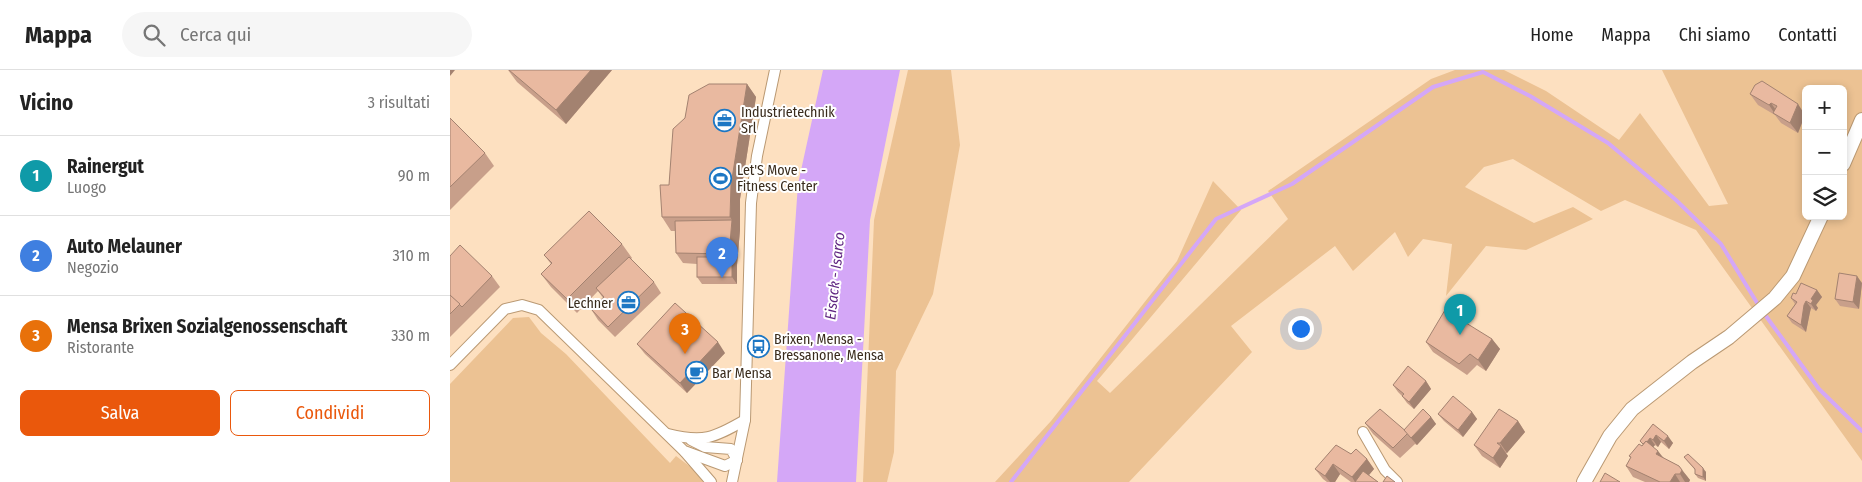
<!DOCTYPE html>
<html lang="it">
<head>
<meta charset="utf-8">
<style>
  body { margin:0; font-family:"Fira Sans Condensed",sans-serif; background:#f6f6f6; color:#222 }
  .controls { position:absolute; right:15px; top:15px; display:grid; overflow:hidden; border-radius:8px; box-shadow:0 2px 8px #0003 }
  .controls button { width:45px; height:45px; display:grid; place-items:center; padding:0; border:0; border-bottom:1px solid #e0e0e0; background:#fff; color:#222; font:25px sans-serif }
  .you { position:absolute; left:850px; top:258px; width:18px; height:18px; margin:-12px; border:4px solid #fff; border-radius:50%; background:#1a73e8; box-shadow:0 0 0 8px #1a73e833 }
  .badge { display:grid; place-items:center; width:32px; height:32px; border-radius:50%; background:#ea580c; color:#fff; font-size:16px; font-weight:700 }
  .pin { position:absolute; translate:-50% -41px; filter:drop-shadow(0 1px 2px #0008) }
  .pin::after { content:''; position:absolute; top:26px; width:18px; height:15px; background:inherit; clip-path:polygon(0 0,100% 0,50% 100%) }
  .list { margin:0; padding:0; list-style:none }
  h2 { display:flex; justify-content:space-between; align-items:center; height:65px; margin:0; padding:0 20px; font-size:21px }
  h2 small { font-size:16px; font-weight:400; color:#767676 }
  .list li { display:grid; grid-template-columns:32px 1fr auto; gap:15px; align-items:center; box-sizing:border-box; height:80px; padding:0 20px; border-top:1px solid #e0e0e0 }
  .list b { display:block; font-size:19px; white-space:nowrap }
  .list p { margin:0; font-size:16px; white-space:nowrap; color:#767676 }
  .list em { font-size:16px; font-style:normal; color:#767676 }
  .actions { display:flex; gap:10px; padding:15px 20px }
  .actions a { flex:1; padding:11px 0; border:1px solid #ea580c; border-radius:8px; text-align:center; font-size:18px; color:#ea580c }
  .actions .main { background:#ea580c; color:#fff }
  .icon { flex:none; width:28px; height:28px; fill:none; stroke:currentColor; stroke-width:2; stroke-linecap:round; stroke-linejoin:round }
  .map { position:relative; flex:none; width:1412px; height:412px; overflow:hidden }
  header { display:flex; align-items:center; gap:30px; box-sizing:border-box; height:70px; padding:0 25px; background:#fff; border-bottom:1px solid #e0e0e0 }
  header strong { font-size:24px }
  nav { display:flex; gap:28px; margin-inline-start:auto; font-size:18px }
  .search { width:350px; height:45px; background:#f6f6f6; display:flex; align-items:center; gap:12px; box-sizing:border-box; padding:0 18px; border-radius:28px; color:#767676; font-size:19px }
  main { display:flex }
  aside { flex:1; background:#fff }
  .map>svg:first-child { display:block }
  .green { fill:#ecc293; fill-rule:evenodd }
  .water { fill:#d4a7f7 }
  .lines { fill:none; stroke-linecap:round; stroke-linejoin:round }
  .stream { stroke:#d4a7f7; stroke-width:4 }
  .street-casing { stroke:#ba9973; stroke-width:12 }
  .secondary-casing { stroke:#ba9973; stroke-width:16 }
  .street { stroke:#fff; stroke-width:10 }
  .secondary { stroke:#fff; stroke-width:14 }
  .wall { fill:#c89f8a }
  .shaded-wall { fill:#a38270 }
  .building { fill:#e9b9a0; stroke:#a38270 }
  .labels { text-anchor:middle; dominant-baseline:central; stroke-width:4; stroke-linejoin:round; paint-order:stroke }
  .poi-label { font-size:14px; fill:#392b1c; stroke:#fff; text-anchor:start }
  .water-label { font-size:15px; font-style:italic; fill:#5f2681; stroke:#fff }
</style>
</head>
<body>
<header>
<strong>Mappa</strong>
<div class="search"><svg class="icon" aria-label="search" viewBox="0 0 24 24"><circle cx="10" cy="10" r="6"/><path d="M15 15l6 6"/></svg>Cerca qui</div>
<nav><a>Home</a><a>Mappa</a><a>Chi siamo</a><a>Contatti</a></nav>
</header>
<main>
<aside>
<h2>Vicino<small>3 risultati</small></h2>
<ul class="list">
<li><span class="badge" style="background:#0f9aa8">1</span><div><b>Rainergut</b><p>Luogo</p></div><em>90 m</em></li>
<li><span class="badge" style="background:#3f7fe0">2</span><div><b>Auto Melauner</b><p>Negozio</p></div><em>310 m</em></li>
<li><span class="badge" style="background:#e8710a">3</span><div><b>Mensa Brixen Sozialgenossenschaft</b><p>Ristorante</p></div><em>330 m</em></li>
</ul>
<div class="actions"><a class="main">Salva</a><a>Condividi</a></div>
</aside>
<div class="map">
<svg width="1412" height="412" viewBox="0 0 1412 412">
  <rect width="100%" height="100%" fill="#fde0c0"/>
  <g class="green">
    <path d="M458,0H501L510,75L483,224L446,301L444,382L437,412H413L424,150Z"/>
    <path d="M1005,0H1054L1096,21L1169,70L1190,43L1259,136L1278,134L1212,0H1412V391L1246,160L1175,130L1151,141L1063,89L1034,97L1015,117L1084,153L1123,137L1143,149L1076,180L1036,176L996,226L1002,174L973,169L958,187L945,162L903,201L885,176L781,256L802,282L679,412H545L601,351L727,191L763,111L791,140L647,311L660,323L838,149L818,121L981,9ZM1356,19H1393V146H1356Z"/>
    <path d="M79,247L91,263L116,284L220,393L226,386L250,404L255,412H0V314L63,248Z"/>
  </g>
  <path class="water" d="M373,0H450L420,150L406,412H327L348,114Z"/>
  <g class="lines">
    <g class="stream">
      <path d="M1313,242L1369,319L1412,361"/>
      <path d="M561,412L766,149L842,114L983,17L1033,2L1080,26L1158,73L1226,130L1271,174L1309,236"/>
    </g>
    <defs>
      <g id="street">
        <path d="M0,295L55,239L72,235L89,240L234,381L275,396L287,390"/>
        <path d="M913,362L935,400L947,412"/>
        <path d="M218,364C253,373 264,368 295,350"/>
        <path d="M241,370L255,377L281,379L287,390"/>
        <path d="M235,382L261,412"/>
        <path d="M282,412L295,350L301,133L307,86L325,0"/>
      </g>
      <g id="secondary">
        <path d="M1393,94L1412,50"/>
        <path d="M1134,412L1160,366L1182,339L1242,292L1279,267L1325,228L1343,206L1371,146"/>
      </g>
    </defs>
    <use href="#street" class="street-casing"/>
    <use href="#secondary" class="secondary-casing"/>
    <use href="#street" class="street"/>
    <use href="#secondary" class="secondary"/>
  </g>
  <g class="wall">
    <path d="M58,0H162L116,54L67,12Z"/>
    <path d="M297,14L306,27L290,129V160L287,195V214H252L247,207V194L233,193L226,183L225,161H221L212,147L219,115Z"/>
    <path d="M1300,24L1355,45L1348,63L1331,53L1325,45L1308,35Z"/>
    <path d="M0,48L35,83L44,96L0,140Z"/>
    <path d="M172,174L182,188L181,189L204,212L211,223L165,267L148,250L141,239L153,228L148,221L127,243L101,217L91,204L101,194L94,185Z"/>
    <path d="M0,186L42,206L50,217L0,267Z"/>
    <path d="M1412,213L1409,239L1390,236L1385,229Z"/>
    <path d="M1367,220L1372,227L1366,235L1368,238L1366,241L1361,238L1360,242L1356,262L1342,253L1337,246L1345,234L1341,228L1346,224Z"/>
    <path d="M1042,269L1050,279L1036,301L1027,295L1017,305L983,282L976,272Z"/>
    <path d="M187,274L275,283L237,323L195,284Z"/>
    <path d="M976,311L981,319L964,339L957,333L952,326L948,322L943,315Z"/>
    <path d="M1022,342L1027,349L1013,367L994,351L988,344Z"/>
    <path d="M981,347L986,354L967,375L965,374L950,388L923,364L915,353L954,360Z"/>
    <path d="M1068,351L1075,362L1057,383H1056L1058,386L1050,398L1032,386L1024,375Z"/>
    <path d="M1203,354L1223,373L1219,379L1211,372L1208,377L1205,375L1203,377L1213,388L1229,396L1240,410L1239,412H1195L1183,407L1176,396L1181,388L1179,386L1193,375L1190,371Z"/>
    <path d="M901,384L917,389L924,399L919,405L928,412H901L890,404L885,412H877L873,409L865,399Z"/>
    <path d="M1234,387L1256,402V411L1248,408L1245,404V400Z"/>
  </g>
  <g class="shaded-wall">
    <path d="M0,0H5L0,6Z"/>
    <path d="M141,0H162L116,54L106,40Z"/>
    <path d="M297,14L306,27L290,129V160L287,195V214L282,207V187L279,184L282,150L280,147L281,115Z"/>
    <path d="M1321,33L1328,43L1325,44L1319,35Z"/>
    <path d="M1348,34L1355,45L1348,63L1340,53Z"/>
    <path d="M1407,206L1412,213L1409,239L1403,232Z"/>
    <path d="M1367,220L1372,227L1366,235L1368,238L1366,241L1361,234V229Z"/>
    <path d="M1356,231L1361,238L1360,242L1356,262L1351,255L1354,235Z"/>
    <path d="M1042,269L1050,279L1036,301L1028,290Z"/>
    <path d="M268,272L275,283L237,323L230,313Z"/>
    <path d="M976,311L981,319L964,339L959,332Z"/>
    <path d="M1022,342L1027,349L1013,367L1008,360Z"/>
    <path d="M981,347L986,354L967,375L961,368Z"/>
    <path d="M1068,351L1075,362L1057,383L1050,373Z"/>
    <path d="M1206,365L1211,372L1208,377L1203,370Z"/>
    <path d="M1218,366L1223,373L1219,379L1214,371Z"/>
    <path d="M1200,368L1205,375L1199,382L1194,375Z"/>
    <path d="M1051,376L1058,386L1050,398L1043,388Z"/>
    <path d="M1208,381L1216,391L1206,384Z"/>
    <path d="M917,389L924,399L913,412H905L902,407Z"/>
    <path d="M883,394L890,404L885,412H880L875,406Z"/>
    <path d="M1253,398L1256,402V411L1253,407Z"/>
    <path d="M1232,400L1240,410L1239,412H1235L1230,404Z"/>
    <path d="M1225,404L1230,412H1220Z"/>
  </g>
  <g class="building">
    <path d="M59,0H141L106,40Z"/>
    <path d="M1312,11L1348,34L1340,53L1323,43L1327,36L1321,33L1319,35L1300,24L1305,15Z"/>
    <path d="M259,14H297L281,115L280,147H212L210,115H219L223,59L235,48L239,25Z"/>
    <path d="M0,48L35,83L0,117Z"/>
    <path d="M139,141L172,174L117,229L91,204L102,193L94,185Z"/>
    <path d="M282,150L279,184L226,183L225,151Z"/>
    <path d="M10,175L42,206L12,237L0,225V186Z"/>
    <path d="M179,187L204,212L158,257L141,239L154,227L146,218Z"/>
    <rect x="247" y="187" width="35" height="20"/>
    <path d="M1389,203L1407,206L1403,232L1385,229Z"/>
    <path d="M1351,213L1367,220L1361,229L1363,230L1361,234L1356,231L1354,235L1351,255L1337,246L1347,232L1341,228L1343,223L1346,224Z"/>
    <path d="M0,225L10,234L0,244Z"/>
    <path d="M225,233L268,272L230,313L187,274Z"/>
    <path d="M995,240L1042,269L1028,290L1020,284L1009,294L976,272Z"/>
    <path d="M958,296L976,311L959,332L952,326L954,324L943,315Z"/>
    <path d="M1003,326L1022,342L1008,360L988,344Z"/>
    <path d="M930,339L958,363L943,378L915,353Z"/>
    <path d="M973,339L981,347L961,368L954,360Z"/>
    <path d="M1049,339L1068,351L1050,373H1047L1051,376L1043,388L1024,375Z"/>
    <path d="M1203,354L1218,366L1214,371L1206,365L1203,370L1200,368L1197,372L1196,371L1193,374L1190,371Z"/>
    <path d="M1196,371L1208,381L1206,384L1229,396L1232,400L1230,404H1225L1220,412H1210L1176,396L1181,387L1179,386L1189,374L1192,376Z"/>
    <path d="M886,375L901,384L906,379L917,389L902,407L883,394L875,406L865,399Z"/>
    <path d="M1238,384L1253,398V407L1245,404V399L1234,387Z"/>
    <path d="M913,401L928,412H905Z"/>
    <path d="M1155,403L1170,412H1150Z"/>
    <path d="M937,406L945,412H933Z"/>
  </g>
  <defs>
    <symbol id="office-ring" viewBox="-11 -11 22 22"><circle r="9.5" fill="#fff" stroke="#1d77c4" stroke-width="1.5"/><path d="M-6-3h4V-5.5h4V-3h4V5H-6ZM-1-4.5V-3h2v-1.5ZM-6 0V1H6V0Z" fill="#1d77c4"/></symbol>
    <symbol id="stadium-ring" viewBox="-11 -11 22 22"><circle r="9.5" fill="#fff" stroke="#1d77c4" stroke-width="1.5"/><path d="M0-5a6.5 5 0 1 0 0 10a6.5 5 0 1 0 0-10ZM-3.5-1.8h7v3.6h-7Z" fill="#1d77c4"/></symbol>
    <symbol id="bus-ring" viewBox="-11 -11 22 22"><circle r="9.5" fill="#fff" stroke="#1d77c4" stroke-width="1.5"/><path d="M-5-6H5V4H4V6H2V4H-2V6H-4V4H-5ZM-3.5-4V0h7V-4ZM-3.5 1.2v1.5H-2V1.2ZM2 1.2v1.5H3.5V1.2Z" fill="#1d77c4"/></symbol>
    <symbol id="cafe-ring" viewBox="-11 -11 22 22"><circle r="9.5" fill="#fff" stroke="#1d77c4" stroke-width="1.5"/><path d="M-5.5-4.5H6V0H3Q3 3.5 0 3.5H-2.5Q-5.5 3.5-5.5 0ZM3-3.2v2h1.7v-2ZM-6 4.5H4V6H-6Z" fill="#1d77c4"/></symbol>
  </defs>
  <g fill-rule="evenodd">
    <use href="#office-ring" x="262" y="38" width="25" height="25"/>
    <use href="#stadium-ring" x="258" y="96" width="25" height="25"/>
    <use href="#office-ring" x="166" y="220" width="25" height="25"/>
    <use href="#bus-ring" x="296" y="264" width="25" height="25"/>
    <use href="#cafe-ring" x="234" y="290" width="25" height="25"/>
  </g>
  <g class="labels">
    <g class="poi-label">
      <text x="291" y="42">Industrietechnik<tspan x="291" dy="16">Srl</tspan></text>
      <text x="287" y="100">Let'S Move -<tspan x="287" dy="16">Fitness Center</tspan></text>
      <text x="163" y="233" text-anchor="end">Lechner</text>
      <text x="324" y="269">Brixen, Mensa -<tspan x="324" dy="16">Bressanone, Mensa</tspan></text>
      <text x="262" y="303">Bar Mensa</text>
    </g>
    <g class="water-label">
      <text transform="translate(385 206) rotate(-84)">Eisack - Isarco</text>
    </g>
  </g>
</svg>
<div class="controls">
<button>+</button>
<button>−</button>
<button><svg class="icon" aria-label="layers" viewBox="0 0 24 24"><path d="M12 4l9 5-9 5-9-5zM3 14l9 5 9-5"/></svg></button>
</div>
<div class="you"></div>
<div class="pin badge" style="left:1010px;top:265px;background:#0f9aa8">1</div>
<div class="pin badge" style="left:272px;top:208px;background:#3f7fe0">2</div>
<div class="pin badge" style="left:235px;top:284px;background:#e8710a">3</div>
</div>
</main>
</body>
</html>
